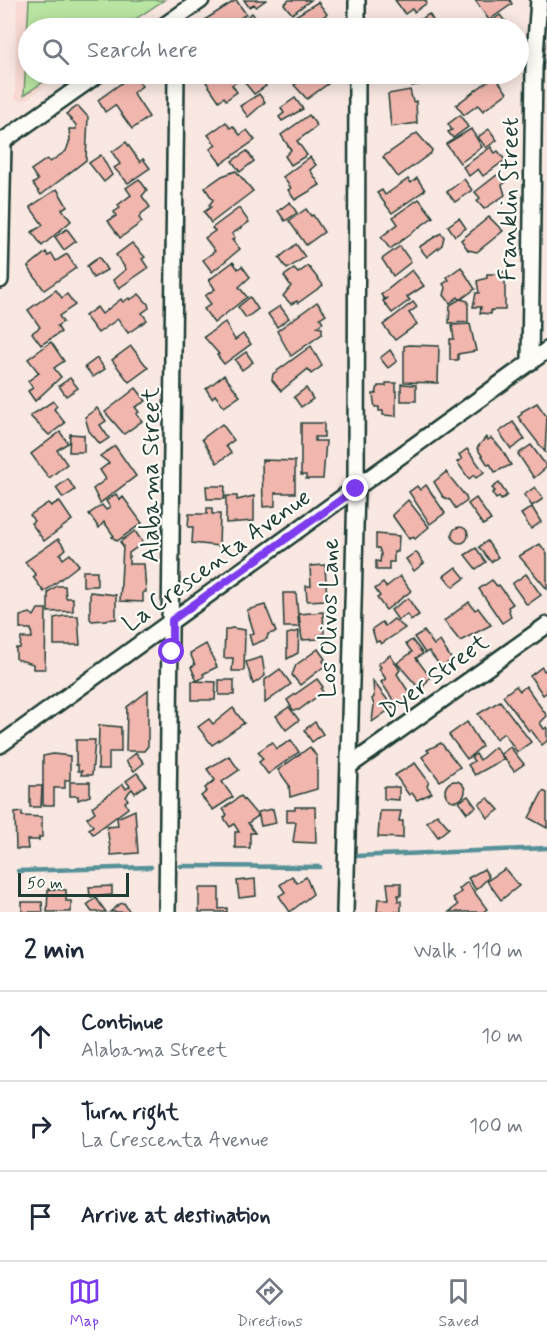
<!DOCTYPE html>
<html lang="en">
<head>
<meta charset="utf-8">
<style>
  body { margin:0; font-family:Mynerve,sans-serif; background:#f6f6f7; color:#1f2937 }
  .scale { position:absolute; left:18px; bottom:15px; width:111px; box-sizing:border-box; padding-left:6px; border:3px solid #1f3d34; border-top:0; font-size:16px; line-height:21px; white-space:nowrap; color:#1f3d34; -webkit-text-stroke:4px #fdfcf7; paint-order:stroke }
  .stop { position:absolute; width:18px; height:18px; margin:-14px; border:4px solid #7c3aed; border-radius:50%; background:#fff }
  .stop.end { background:#7c3aed; border-color:#fff; box-shadow:0 2px 6px #0008 }
  .list { margin:0; padding:0; list-style:none }
  h2 { display:flex; justify-content:space-between; align-items:center; height:78px; margin:0; padding:0 24px; font-size:26px }
  h2 small { font-size:20px; font-weight:400; color:#747a83 }
  .list li { display:grid; grid-template-columns:39px 1fr auto; gap:18px; align-items:center; box-sizing:border-box; height:90px; padding:0 24px; border-top:2px solid #e0e1e3 }
  .list b { display:block; font-size:22px; white-space:nowrap }
  .list p { margin:0; font-size:20px; white-space:nowrap; color:#747a83 }
  .list em { font-size:20px; font-style:normal; color:#747a83 }
  .icon { flex:none; width:33px; height:33px; fill:none; stroke:currentColor; stroke-width:2; stroke-linecap:round; stroke-linejoin:round }
  .map { position:relative; flex:none; width:547px; height:912px; overflow:hidden }
  .search { position:absolute; background:#fff; box-shadow:0 3px 15px #0003; left:18px; right:18px; top:18px; height:66px; display:flex; align-items:center; gap:15px; box-sizing:border-box; padding:0 21px; border-radius:33px; color:#747a83; font-size:22px }
  .sheet { height:348px; background:#fff }
  nav { display:flex; justify-content:space-around; align-items:center; box-sizing:border-box; height:84px; border-top:2px solid #e0e1e3; background:#fff; font-size:16px; color:#747a83 }
  nav a { display:grid; justify-items:center; gap:3px }
  nav .on { color:#7c3aed }
  .map>svg:first-child { display:block }
  .built { fill:#f7d8d2 }
  .green { fill:#b9e5a2; stroke:#6c916b; stroke-width:1.5 }
  .lines { fill:none; stroke-linecap:round; stroke-linejoin:round }
  .stream { stroke:#579198; stroke-width:4.5 }
  .building { fill:#f1b6ae; stroke:#1f3d34; stroke-width:1.5 }
  .minor-casing { stroke:#1f3d34; stroke-width:20 }
  .minor { stroke:#fdfcf7; stroke-width:15 }
  .route { stroke:#7c3aed; stroke-width:8 }
  .labels { text-anchor:middle; dominant-baseline:central; stroke-width:4.5; stroke-linejoin:round; paint-order:stroke }
  .street-label { font-size:24px; fill:#1f3d34; stroke:#fdfcf7 }
</style>
</head>
<body>
<div class="map">
<svg width="547" height="912" viewBox="0 0 547 912">
  <rect width="100%" height="100%" fill="#f9e7e1"/>
  <filter id="ink" filterUnits="userSpaceOnUse"><feTurbulence type="fractalNoise" baseFrequency=".0167" numOctaves="2"/><feDisplacementMap in="SourceGraphic" scale="12" xChannelSelector="R" yChannelSelector="G"/><feConvolveMatrix kernelMatrix="1 2 1 2 8 2 1 2 1" color-interpolation-filters="sRGB"/></filter>
  <g filter="url(#ink)">
    <path class="built" d="M17,0H164L124,28H28V74H61L24,101L15,99Z"/>
    <path class="green" d="M29,0H164L122,28H28V74H55L24,95Z"/>
    <g class="lines">
      <g class="stream">
        <path d="M356,856L547,848"/>
        <path d="M181,866L320,867"/>
        <path d="M18,871L151,867"/>
      </g>
    </g>
    <g class="building">
      <path d="M236,0L246,14L226,28H213L206,19Z"/>
      <path d="M244,0H266L256,7L254,4L249,7Z"/>
      <path d="M289,0H311L292,14L284,4Z"/>
      <path d="M395,0H425L427,3L414,12L412,9L405,14Z"/>
      <path d="M475,0H510L512,4L489,20Z"/>
      <path d="M318,2L327,14L313,24L316,28H298L292,18Z"/>
      <path d="M252,13L259,23L252,28H246L241,21Z"/>
      <path d="M429,14L438,28H407Z"/>
      <path d="M500,15L510,28H482Z"/>
      <path d="M134,74L142,86L133,93L149,117L132,129L115,105L105,112L98,100Z"/>
      <path d="M218,74H248L232,85L237,92L226,100L224,97L219,101L206,82Z"/>
      <path d="M257,74L266,86L254,94L245,83Z"/>
      <path d="M290,74H322L329,83L307,99L294,85L297,83Z"/>
      <path d="M410,74H434L428,75L430,83L412,86Z"/>
      <path d="M477,74H492L483,81Z"/>
      <path d="M495,76L507,93L483,111L478,105L464,115L456,105Z"/>
      <path d="M410,90L413,102L416,101L417,123L391,127L388,94Z"/>
      <path d="M259,94L265,102L248,117L240,106Z"/>
      <path d="M295,98L303,109L282,121L279,117L284,113L281,108Z"/>
      <path d="M78,106L88,117L86,160L41,195L33,184L38,180L31,170L47,159L50,162L66,151L70,140L69,129H76V125L66,114Z"/>
      <path d="M309,115L317,126L297,141L307,155L291,165L285,156L291,150L281,135Z"/>
      <path d="M460,115L468,127L453,138L448,132L452,130L448,124Z"/>
      <path d="M226,122L230,128L233,126L240,135L247,130L255,140L221,164L210,149L216,145L208,135Z"/>
      <path d="M471,129L482,147L460,163L446,144Z"/>
      <path d="M489,129L497,140L486,148L478,137Z"/>
      <path d="M417,133L432,150L431,153L398,177L383,157Z"/>
      <path d="M126,142L140,162L143,159L150,168L128,183L114,168L120,164L112,152Z"/>
      <path d="M491,147L495,153L498,151L505,160L483,176L478,169L469,176L463,167Z"/>
      <path d="M247,151L254,161L240,172L232,161Z"/>
      <path d="M101,155L112,175L104,182L89,163Z"/>
      <path d="M310,157L316,165L310,170L320,185L295,200L288,190L291,188L283,177Z"/>
      <path d="M236,171L253,191L211,223L204,212L211,207L209,205L213,200L205,188L222,176Z"/>
      <path d="M497,175L506,182L502,185L505,195L484,209L477,201L480,198L475,192Z"/>
      <path d="M417,178L425,190L392,213L377,193L382,190L385,195L408,179L411,183Z"/>
      <path d="M139,179L147,190L142,196L150,207L141,214L139,218L142,222L120,238L108,221L116,216L114,212L120,208L118,205L131,195L126,188Z"/>
      <path d="M464,179L472,190L455,202L447,192Z"/>
      <path d="M57,189L67,206L62,209L71,221L42,246L32,232L43,225L30,207Z"/>
      <path d="M419,199L433,217L390,249L381,237L398,224L393,217Z"/>
      <path d="M290,202L297,213L285,221L278,211Z"/>
      <path d="M239,208L249,222L232,234L235,238L232,240L240,249L212,272L203,260L215,251L205,238L215,231L212,228Z"/>
      <path d="M306,209L311,216L313,215L324,232L306,245L289,221Z"/>
      <path d="M489,217L503,231L477,252L468,250L461,240Z"/>
      <path d="M459,218L466,228L455,236L448,226Z"/>
      <path d="M67,229L76,241L64,250L55,237Z"/>
      <path d="M441,233L444,237L442,245L427,257L419,247Z"/>
      <path d="M132,243L145,257L142,259L148,268L119,288L113,280L126,269L116,255Z"/>
      <path d="M296,244L305,257L287,269L279,258Z"/>
      <path d="M400,246L411,262L393,276L382,259Z"/>
      <path d="M46,252L48,256L52,254L56,261L67,254L76,268L44,290L28,267Z"/>
      <path d="M99,257L107,270L93,278L87,266Z"/>
      <path d="M233,262L238,269L242,266L250,277L239,287L247,297L214,323L204,309L211,304L205,296L215,289L209,280Z"/>
      <path d="M308,266L323,285L298,303L297,301L291,304L283,296L291,286L284,276L294,269L298,273Z"/>
      <path d="M461,267L475,289L460,300L458,297L450,303L444,295L446,288L443,284L449,280L447,277Z"/>
      <path d="M412,270L424,286L407,297L410,300L392,313L383,301L388,298L384,299L381,295Z"/>
      <path d="M505,271L508,275L505,279V310H491V314L480,313L481,307H473L476,293H479L477,281L487,278V274H500Z"/>
      <path d="M56,290L62,298L67,294L75,305L59,316L63,322L57,326L61,332L41,345L32,333L40,327L28,310Z"/>
      <path d="M139,294L148,304L149,308L142,313L147,320L128,333L118,319L98,333L85,316L97,307L102,314L121,299L123,302L129,298L130,300Z"/>
      <path d="M250,297L258,309L246,318L238,307Z"/>
      <path d="M460,299L468,301V322L449,323L450,305Z"/>
      <path d="M317,302L326,314L320,318L323,322L317,327L322,328V334L291,356L277,331Z"/>
      <path d="M413,302L417,307L409,313L417,324L395,340L383,325Z"/>
      <path d="M280,306L289,318L277,327L268,314Z"/>
      <path d="M225,322L235,340L243,334L251,344L224,364L217,355L219,354L204,337Z"/>
      <path d="M470,324L476,351L458,354V360H450V339H454L452,325Z"/>
      <path d="M51,342L64,361L54,368L61,377L35,401L28,391L33,388L28,381L39,373L28,359Z"/>
      <path d="M409,345L439,346L438,383L404,382V346Z"/>
      <path d="M131,346L148,368L129,382L112,360Z"/>
      <path d="M311,346L322,366L311,374L308,369L281,391L272,380L273,374Z"/>
      <path d="M390,350L397,361L388,368L380,358Z"/>
      <path d="M246,352L253,362L242,370L235,360Z"/>
      <path d="M97,358L105,369L93,377L85,367Z"/>
      <path d="M224,375L240,396L224,407L215,395L212,398L206,389Z"/>
      <path d="M70,378L78,388L66,396L59,386Z"/>
      <path d="M386,383H396V416L383,415V411H379V407H375L374,402L373,394H376L378,386H386Z"/>
      <path d="M401,384L416,385V401H401Z"/>
      <path d="M136,388L146,401L135,407L139,412L136,414L142,421L124,434L105,412Z"/>
      <path d="M306,388L313,399L301,407L294,397Z"/>
      <path d="M53,401L57,406L54,409L65,423L49,435L30,416Z"/>
      <path d="M537,403L547,417L545,452L518,417L522,414L521,412Z"/>
      <path d="M97,408L106,421L100,425L109,438L100,444L89,431L85,417Z"/>
      <path d="M513,422L525,439L511,449L499,432Z"/>
      <path d="M301,423H324V437H315V441H326L323,479H306V475H301Z"/>
      <path d="M222,424L234,440L226,446L231,453L217,463L202,439Z"/>
      <path d="M60,432L68,443L57,450L67,464L49,478L31,454Z"/>
      <path d="M70,434L84,435V452H69Z"/>
      <path d="M486,437L488,440L491,438L501,448L511,465L495,472L490,464L488,465L477,448Z"/>
      <path d="M531,445L547,467L534,478L518,454Z"/>
      <path d="M115,446L136,476L100,503L93,489L106,479L100,470L109,463L100,456Z"/>
      <path d="M467,449L484,472L476,478L474,475L469,479L457,462L462,459L459,455Z"/>
      <path d="M262,460L295,461V493H275V506L263,507Z"/>
      <path d="M446,472L466,497L467,501L456,509L450,500L443,497L434,482Z"/>
      <path d="M68,479L75,490L63,498L56,488Z"/>
      <path d="M499,483L507,495L501,500L499,497L496,499L492,493L495,491L492,488Z"/>
      <path d="M426,485L445,513L430,524L409,492L417,486L420,490Z"/>
      <path d="M206,486H225L224,499H207Z"/>
      <path d="M535,487L543,499L532,506L524,495Z"/>
      <path d="M116,494L120,500L123,497L142,523L117,541L112,537L114,536L104,522L99,528L89,514L102,505L106,510L110,507L106,501Z"/>
      <path d="M226,496H237V500L254,496V521L226,523Z"/>
      <path d="M476,498L491,520L483,525L468,504Z"/>
      <path d="M408,500L429,527L415,539L413,537L409,539L392,515Z"/>
      <path d="M59,501L72,520L44,541L31,523L34,521L30,515L48,503L51,506Z"/>
      <path d="M532,507L541,522L531,529L521,514Z"/>
      <path d="M207,508H212V514H220L219,546L192,543L193,527H188L189,514H207Z"/>
      <circle cx="460" cy="535" r="8"/>
      <path d="M135,531L143,543L129,553V564H144L146,592H143V602L120,601L123,546L120,542Z"/>
      <path d="M376,534L399,536L398,552H394V562H389V570H376V561L380,562L381,554L379,548H376Z"/>
      <path d="M58,539L66,549L60,554L63,559L70,554L79,565L44,592L33,577L36,575L25,562Z"/>
      <path d="M487,541L498,557L491,562L479,547Z"/>
      <path d="M540,544L547,554V589L519,556Z"/>
      <path d="M476,548L486,562L476,569L465,555Z"/>
      <path d="M416,552L424,563L414,571L406,559Z"/>
      <path d="M325,565L327,600L307,601L306,586H311L310,566Z"/>
      <path d="M456,567L465,578L453,587L444,576Z"/>
      <rect x="83" y="571" width="14" height="15"/>
      <path d="M526,574L541,595L527,605L512,584Z"/>
      <path d="M400,576L411,591L386,610L377,598L380,596L375,589L383,583L386,587Z"/>
      <path d="M492,580L497,586L499,585L513,604L508,607L511,617L502,623L479,589Z"/>
      <path d="M57,586H65L66,598H73V611L48,612V592Z"/>
      <path d="M90,592L116,595V619L92,621L90,619Z"/>
      <path d="M283,593H296L299,627H284Z"/>
      <path d="M408,598L419,615L411,620L407,614L398,620L391,610Z"/>
      <path d="M469,602L475,610L478,608L491,625L460,641L444,621Z"/>
      <path d="M265,605L276,632L268,634L267,639L252,645L249,634L254,633L247,610Z"/>
      <path d="M38,609H46L45,669H33V664L16,659V648H20L21,638H32L31,629H20V616L30,613L34,616Z"/>
      <path d="M323,612L324,634L318,635V639L302,640L299,614Z"/>
      <path d="M64,616H78L80,645H54V618Z"/>
      <path d="M394,619L405,628L381,644L379,641L376,642L372,629L382,622L385,626Z"/>
      <path d="M232,628L245,630L244,671H232L233,658H224L225,630Z"/>
      <path d="M299,631L298,653L287,659V634Z"/>
      <path d="M424,631L434,645L440,641L452,660L441,667L429,651L425,653L414,637Z"/>
      <path d="M412,640L423,654L416,658L430,677L423,687L421,683L417,686L397,663L412,652L406,644Z"/>
      <path d="M206,644L217,667L203,674L204,677L197,681L191,667L195,665L190,653Z"/>
      <path d="M318,649L325,659L323,661L326,665L300,685L292,675L296,665Z"/>
      <path d="M390,655L400,670L397,674L412,697L398,707L381,682L386,679L379,669L381,667L378,664Z"/>
      <path d="M262,657L265,676L253,684L246,662Z"/>
      <path d="M542,667L544,671L547,669V692L543,695L530,676Z"/>
      <path d="M280,669L291,684L265,703V680Z"/>
      <path d="M317,679L323,687L321,689L323,692L299,710H293L287,700Z"/>
      <rect x="219" y="680" width="15" height="15"/>
      <path d="M192,681L216,682L215,700H192Z"/>
      <path d="M373,681L393,707L372,722L374,705L372,699L374,697Z"/>
      <path d="M516,686L520,691L526,686L547,716L540,723L544,729L547,727V741L542,745L531,730L529,731L503,696Z"/>
      <path d="M148,691V746L144,751H126L127,707Z"/>
      <path d="M500,701L531,742L517,752L504,733L496,739L478,714Z"/>
      <path d="M289,707L299,720L286,730L276,716Z"/>
      <path d="M233,708L244,723L212,745L198,727L209,719L213,724Z"/>
      <path d="M315,722L323,734L312,742L304,730Z"/>
      <path d="M467,722L482,746L467,759L449,735Z"/>
      <path d="M99,725L121,727V752H109V769H98Z"/>
      <path d="M76,740H95L92,775H81L82,771H78V765H76Z"/>
      <path d="M291,740L299,752L268,774L259,762L263,759L258,752L272,742L277,749Z"/>
      <path d="M441,743L460,767L440,781L422,757L429,752L427,750Z"/>
      <path d="M310,747L317,757V789L290,797L289,785L278,770Z"/>
      <path d="M495,747L504,759L475,775L468,765L474,761L471,757L476,754L480,760Z"/>
      <path d="M510,747L524,764L514,771L501,754Z"/>
      <path d="M136,753L144,763L134,771L126,761Z"/>
      <path d="M53,754L70,756V780H65V788H54V805H43V756Z"/>
      <path d="M229,756L239,770L222,782L233,797L213,810L201,796L207,791L205,788L215,780L207,769Z"/>
      <path d="M415,763L429,782L427,786L432,793L417,800L412,793L409,795L395,775Z"/>
      <path d="M137,773L146,785L135,793L132,789L129,792L126,797L128,800L125,802L128,808L93,834L89,829L93,826L87,818L95,812L92,807L123,784L126,789L130,786L126,781Z"/>
      <circle cx="455" cy="791" r="10"/>
      <path d="M70,782H90V796L78,800V796H70Z"/>
      <path d="M30,786H42L41,807H30Z"/>
      <path d="M384,787H399V800L384,799Z"/>
      <path d="M543,791L547,793V828L529,818Z"/>
      <path d="M241,796L258,816L248,823L255,833H250V848H235V832H239L234,824L230,827L224,818L227,815L223,809Z"/>
      <path d="M468,796L476,807L467,813L459,802Z"/>
      <path d="M488,798L499,810L488,818L479,804Z"/>
      <path d="M295,807H315L316,843L293,842L296,822H287V810H295Z"/>
      <path d="M273,809L276,823L261,826L258,812Z"/>
      <path d="M135,810L138,853L111,855L107,827L118,826L117,818Z"/>
      <path d="M380,811H401L399,821H403V838L378,837Z"/>
      <path d="M22,812V816L42,817V837H39V840H27L28,849H16L15,813Z"/>
      <path d="M437,814L449,828L438,837L427,822Z"/>
      <path d="M484,869L489,877L476,890L468,878Z"/>
      <path d="M505,869L519,886L501,900L487,881Z"/>
      <path d="M292,876L297,883L306,877L313,894L290,912L279,896L285,892L280,885Z"/>
      <path d="M255,879L256,896L239,898L237,881Z"/>
      <path d="M467,882L487,909L483,912H449L458,905L453,898L461,892L459,889Z"/>
      <path d="M387,883H401V895H398V901H401V912H377L378,899H389Z"/>
      <path d="M112,886V895L90,897L89,887Z"/>
      <path d="M199,888H219V909L227,908V912H199Z"/>
      <path d="M48,889L66,890V901H71V912H47Z"/>
      <path d="M96,898L106,912H92L87,905Z"/>
      <path d="M22,902H42L43,912H22Z"/>
      <path d="M124,903L130,912H110L120,904Z"/>
    </g>
    <g class="lines">
      <defs>
        <g id="minor">
          <path d="M161,28L201,0"/>
          <path d="M357,28V0"/>
          <path d="M0,143L98,74"/>
          <path d="M0,280L3,142"/>
          <path d="M530,362L534,68L539,0"/>
          <path d="M0,745L547,350"/>
          <path d="M349,766L547,625"/>
          <path d="M167,912L176,74"/>
          <path d="M345,912L356,489L357,74"/>
        </g>
      </defs>
      <use href="#minor" class="minor-casing"/>
      <use href="#minor" class="minor"/>
    </g>
  </g>
  <g class="lines" filter="url(#ink)">
    <path class="route" d="M172,652V620L356,489"/>
  </g>
  <g class="labels">
    <g class="street-label">
      <text transform="translate(510 199) rotate(-89)">Franklin Street</text>
      <text transform="translate(151 475) rotate(-90)">Alabama Street</text>
      <text transform="translate(217 561) rotate(-36)">La Crescenta Avenue</text>
      <text transform="translate(330 618) rotate(-89)">Los Olivos Lane</text>
      <text transform="translate(435 677) rotate(-36)">Dyer Street</text>
    </g>
  </g>
</svg>
<div class="scale">50 m</div>
<div class="stop" style="left:172px;top:652px"></div>
<div class="stop end" style="left:356px;top:489px"></div>
<div class="search"><svg class="icon" aria-label="search" viewBox="0 0 24 24"><circle cx="10" cy="10" r="6"/><path d="M15 15l6 6"/></svg>Search here</div>
</div>
<section class="sheet">
<h2>2 min<small>Walk · 110 m</small></h2>
<ul class="list">
<li><svg class="icon" aria-label="ahead" viewBox="0 0 24 24"><path d="M12 20V5M6 11l6-6 6 6"/></svg><div><b>Continue</b><p>Alabama Street</p></div><em>10 m</em></li>
<li><svg class="icon" aria-label="right" viewBox="0 0 24 24"><path d="M7 20v-9h11M14 6l5 5-5 5"/></svg><div><b>Turn right</b><p>La Crescenta Avenue</p></div><em>100 m</em></li>
<li><svg class="icon" aria-label="arrive" viewBox="0 0 24 24"><path d="M6 21V4h12l-3 4 3 4H6"/></svg><div><b>Arrive at destination</b></div></li>
</ul>
</section>
<nav>
<a class="on"><svg class="icon" aria-label="map" viewBox="0 0 24 24"><path d="M3 6l6-2 6 2 6-2v14l-6 2-6-2-6 2zM9 4v14M15 6v14"/></svg>Map</a>
<a><svg class="icon" aria-label="directions" viewBox="0 0 24 24"><path d="M12 3l9 9-9 9-9-9zM9 14v-3h6M13 9l2 2-2 2"/></svg>Directions</a>
<a><svg class="icon" aria-label="saved" viewBox="0 0 24 24"><path d="M7 4h10v16l-5-4-5 4z"/></svg>Saved</a>
</nav>
</body>
</html>
